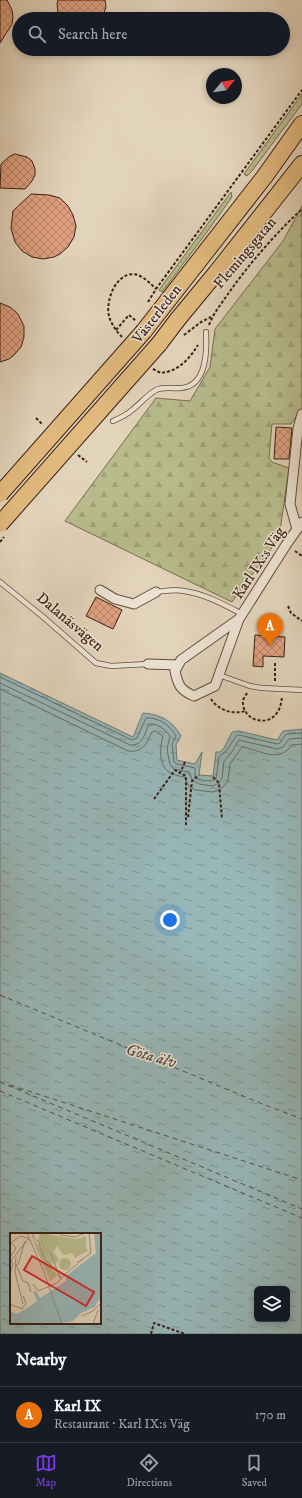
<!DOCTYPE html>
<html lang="en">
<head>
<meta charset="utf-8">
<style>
  body { margin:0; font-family:"IM FELL DW Pica",serif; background:#20242c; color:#f1f3f6 }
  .controls { position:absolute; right:12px; bottom:12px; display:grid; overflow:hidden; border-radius:6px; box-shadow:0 2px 6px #0003 }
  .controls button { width:36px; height:36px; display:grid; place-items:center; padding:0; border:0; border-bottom:1px solid #363941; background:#171b24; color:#f1f3f6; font:20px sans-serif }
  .compass { position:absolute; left:206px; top:68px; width:36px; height:36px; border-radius:50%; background:#171b24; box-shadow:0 2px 6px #0003; rotate:60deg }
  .you { position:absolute; left:170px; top:920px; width:14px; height:14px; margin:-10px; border:3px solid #fff; border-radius:50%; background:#1a73e8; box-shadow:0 0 0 6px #1a73e833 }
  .badge { display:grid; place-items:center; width:26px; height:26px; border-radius:50%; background:#7c3aed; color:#fff; font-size:13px; font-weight:700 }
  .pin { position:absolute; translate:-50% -33px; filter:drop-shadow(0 1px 2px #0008) }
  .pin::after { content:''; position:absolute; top:21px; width:14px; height:12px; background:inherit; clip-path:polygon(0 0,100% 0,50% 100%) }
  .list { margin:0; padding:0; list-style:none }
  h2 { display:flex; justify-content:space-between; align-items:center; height:52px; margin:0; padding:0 16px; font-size:17px }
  h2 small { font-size:13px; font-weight:400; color:#9ea1a6 }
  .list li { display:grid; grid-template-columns:26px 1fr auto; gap:12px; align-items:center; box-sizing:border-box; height:56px; padding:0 16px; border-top:1px solid #363941 }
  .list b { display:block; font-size:15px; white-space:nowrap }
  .list p { margin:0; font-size:13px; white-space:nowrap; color:#9ea1a6 }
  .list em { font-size:13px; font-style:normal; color:#9ea1a6 }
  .icon { flex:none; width:22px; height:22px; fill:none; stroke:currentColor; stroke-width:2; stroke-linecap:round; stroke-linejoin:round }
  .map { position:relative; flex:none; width:302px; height:1334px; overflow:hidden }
  .search { position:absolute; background:#171b24; box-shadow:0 2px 6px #0003; left:12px; right:12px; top:12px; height:44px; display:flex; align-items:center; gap:10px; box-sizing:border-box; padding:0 14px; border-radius:22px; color:#9ea1a6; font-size:15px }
  .sheet { height:108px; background:#171b24 }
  nav { display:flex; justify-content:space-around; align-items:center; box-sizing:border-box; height:56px; border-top:1px solid #363941; background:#171b24; font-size:11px; color:#9ea1a6 }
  nav a { display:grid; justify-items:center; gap:2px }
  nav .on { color:#7c3aed }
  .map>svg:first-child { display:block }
  .grass { fill:url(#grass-dots); stroke:#786e51 }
  .forest { fill:url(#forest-firs); stroke:#786e51 }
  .water { fill:url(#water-ripples); stroke:#717a77; fill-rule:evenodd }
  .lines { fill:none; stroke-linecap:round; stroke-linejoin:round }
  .shore { stroke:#686b66; stroke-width:1 }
  .ferry { stroke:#554d46; stroke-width:1; stroke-dasharray:5 4; stroke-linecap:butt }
  .building { fill:url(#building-cross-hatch); stroke:#391f15 }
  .lane-casing { stroke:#634c3e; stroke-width:6 }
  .street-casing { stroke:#634c3e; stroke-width:11 }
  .highway-casing { stroke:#391f15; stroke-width:18 }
  .path { stroke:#391f15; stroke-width:2; stroke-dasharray:3 2; stroke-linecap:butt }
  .lane { stroke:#ece3d3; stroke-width:4.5 }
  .street { stroke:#ece3d3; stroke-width:9 }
  .highway { stroke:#e1ba7e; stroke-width:16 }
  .highway-bridge-casing { stroke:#391f15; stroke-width:18; stroke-linecap:butt }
  .path-bridge { stroke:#391f15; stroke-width:2; stroke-dasharray:3 2; stroke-linecap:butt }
  .highway-bridge { stroke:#e1ba7e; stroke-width:16 }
  .labels { text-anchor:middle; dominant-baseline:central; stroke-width:3; stroke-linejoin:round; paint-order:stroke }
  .street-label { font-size:15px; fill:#391f15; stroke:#ece3d3 }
  .water-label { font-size:16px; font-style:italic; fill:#554d46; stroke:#ece3d3 }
  .inset-river { fill:none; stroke:#97b7b8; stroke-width:2 }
  .inset-road { fill:none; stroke:#9e8c79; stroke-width:1 }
  .view { fill:#d62828; fill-opacity:0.15; stroke:#d62828; stroke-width:2 }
  .inset-edge { fill:none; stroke:#391f15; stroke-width:2 }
</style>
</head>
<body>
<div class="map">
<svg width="302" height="1334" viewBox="0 0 302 1334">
  <defs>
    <pattern id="grass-dots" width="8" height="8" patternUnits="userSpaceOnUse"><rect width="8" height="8" fill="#b8bc8d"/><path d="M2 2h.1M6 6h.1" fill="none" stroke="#9fa179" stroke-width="1.8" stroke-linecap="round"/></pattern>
    <pattern id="forest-firs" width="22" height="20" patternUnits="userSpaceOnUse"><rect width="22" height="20" fill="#b8bc8d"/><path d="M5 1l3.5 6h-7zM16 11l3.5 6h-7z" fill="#9fa179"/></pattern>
    <pattern id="water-ripples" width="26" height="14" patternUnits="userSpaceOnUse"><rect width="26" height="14" fill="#97b7b8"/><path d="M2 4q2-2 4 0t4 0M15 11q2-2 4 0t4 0" fill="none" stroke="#7c9494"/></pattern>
    <pattern id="building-cross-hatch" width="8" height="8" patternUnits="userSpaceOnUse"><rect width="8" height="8" fill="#e0a07f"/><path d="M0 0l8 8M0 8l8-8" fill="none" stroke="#b78267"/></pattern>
  </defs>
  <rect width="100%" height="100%" fill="#e2d4bb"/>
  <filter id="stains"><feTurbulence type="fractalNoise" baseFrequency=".005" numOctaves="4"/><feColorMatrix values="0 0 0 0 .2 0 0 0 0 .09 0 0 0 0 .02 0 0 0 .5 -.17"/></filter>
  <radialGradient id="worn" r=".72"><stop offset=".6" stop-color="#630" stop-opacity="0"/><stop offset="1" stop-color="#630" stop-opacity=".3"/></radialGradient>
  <g class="grass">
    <path d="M302,94V104L252,171L247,176L244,174Z"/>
    <path d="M231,192L232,197L207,232L162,292L159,290Z"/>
  </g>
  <path class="forest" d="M302,206V408L291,424H272L269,458L272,462L289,468L279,538L232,602L65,521L156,398L190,401L210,367L215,329L283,241Z"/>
  <path class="water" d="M0,673L133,737L143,713C160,714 173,721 181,736L176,745L177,760L195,764L202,752L199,775L213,776L216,752H220L224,748L232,732L239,731L277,740L283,731L302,729V1334H0ZM11,1234H100V1323H11ZM257,1289H287V1319H257Z"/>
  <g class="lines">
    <g class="shore">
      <path d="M0,677L132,740L137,738L146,718C158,717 170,725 176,736L172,744L174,762L177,764L195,768V777C200,781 211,782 216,779L219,757L227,750L236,736L239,735L277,744L280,743L286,734L302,733"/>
      <path d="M0,683L130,745C143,746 145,733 149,724C157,723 165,729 170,736L167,749L170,765L174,769L189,772L192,780L199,784L213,786L219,783L222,778L224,761L231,753L239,740L277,749L283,747L289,739L302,738"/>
      <path d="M0,689L128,751C143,753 147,743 152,732L155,731L163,736C160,747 158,765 169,772C173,775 179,776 184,777L188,785L195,790L212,792L219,790L224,786L228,781L230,764L242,747C261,750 278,764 292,745L302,744"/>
    </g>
    <g class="ferry">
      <path d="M0,995L260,1103L302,1119"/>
      <path d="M0,1082L302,1209"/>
      <path d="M10,1085L302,1180"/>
      <path d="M0,1091L302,1218"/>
    </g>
  </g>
  <g class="building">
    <path d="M0,0H7L12,10L13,17L12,24L0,43Z"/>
    <path d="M58,0H105L106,7L103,16L101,19H61L58,13L57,4Z"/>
    <path d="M15,154L27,157L32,161L35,169V175L32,181L25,189L0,188L1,164L10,156Z"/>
    <path d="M31,194L49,195L60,198L68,206L73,215L76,226L74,237L68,247L60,254L54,257L43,259L32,257L22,251L15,242L11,228L13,211Z"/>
    <path d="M0,303L10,307L18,314L24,326V337L21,347L14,355L9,359L0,362Z"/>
    <path d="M276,427L292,428L289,459H274Z"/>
    <path d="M96,597L122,610L113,629L86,616Z"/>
    <path d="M255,635L285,637L284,657L263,656V667L253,666Z"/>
  </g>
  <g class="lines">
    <defs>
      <g id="lane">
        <path d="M113,421C120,418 127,415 132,410C140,404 147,395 156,390C163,386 173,389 180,388C207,387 207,351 206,332"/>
        <path d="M0,582L42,616L96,663L111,666L148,664"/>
        <path d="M156,592C165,591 175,589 184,591C205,594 223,604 242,614"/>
        <path d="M219,675L250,686L262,688L302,690"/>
      </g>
      <g id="street">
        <path d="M297,529L290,504L298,429L302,414"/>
        <path d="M100,590L115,599L134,604L156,592"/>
        <path d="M239,619L181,660L175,671C178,685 180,690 194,696L215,686L239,619L286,545L302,522"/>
        <path d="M148,664L178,665"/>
      </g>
      <g id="highway">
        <path d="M144,331L265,176L302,124"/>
        <path d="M159,344L178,319L216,273L302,164"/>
      </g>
    </defs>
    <use href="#lane" class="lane-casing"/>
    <use href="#street" class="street-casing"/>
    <use href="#highway" class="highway-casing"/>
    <g class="path">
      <path d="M148,302L156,289L302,90"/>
      <path d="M209,325C213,314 221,304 228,294C249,264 275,234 302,209"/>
      <path d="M116,330L129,315L136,321"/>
      <path d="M184,335L201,322L211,317"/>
      <path d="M122,337C117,332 111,324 109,316C105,300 117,269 138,275C145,278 151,284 156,289"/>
      <path d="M153,369L161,373C179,371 189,359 198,345"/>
      <path d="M36,418L43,425"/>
      <path d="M78,455L87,462"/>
      <path d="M295,551L302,556"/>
      <path d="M288,606L291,613L302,621"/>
      <path d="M275,681V661"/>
      <path d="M247,693C246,695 243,699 243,701C241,723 280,733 282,696"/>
      <path d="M211,699C218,710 233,715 245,711"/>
      <path d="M185,762L180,773L186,776V825"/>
      <path d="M213,777L219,783L222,819"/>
      <path d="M154,799L175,770L180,773"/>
      <path d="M188,817L192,781L199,775"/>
      <path d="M151,1334L154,1323L185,1334"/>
    </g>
    <use href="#lane" class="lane"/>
    <use href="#street" class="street"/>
    <use href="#highway" class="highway"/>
    <defs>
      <g id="highway-bridge">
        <path d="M0,494L144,331"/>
        <path d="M0,524L159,344"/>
      </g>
    </defs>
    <use href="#highway-bridge" class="highway-bridge-casing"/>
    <path class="path-bridge" d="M0,542L4,537"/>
    <use href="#highway-bridge" class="highway-bridge"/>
  </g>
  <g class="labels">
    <g class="street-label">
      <text transform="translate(245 253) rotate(-50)">Flemingsgatan</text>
      <text transform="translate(157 314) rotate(-52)">Västerleden</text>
      <text transform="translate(259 563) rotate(-57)">Karl IX:s Väg</text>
      <text transform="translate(70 622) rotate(40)">Dalanäsvägen</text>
    </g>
    <g class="water-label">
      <text transform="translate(151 1056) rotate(16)">Göta älv</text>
    </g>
  </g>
  <g transform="translate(10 1233)">
    <rect width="91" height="91" fill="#e2d4bb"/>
    <path d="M49 31a6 6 0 1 1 12 0a6 6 0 1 1-12 0Z" fill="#b8bc8d"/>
    <path d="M22,5L31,15L33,13L39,19L43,29L41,36L48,42L40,48Z" fill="#b8bc8d"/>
    <path d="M30,0L67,6L76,3V15L80,19L77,18L65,25L62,20L53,22L47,13L44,19L49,27L45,31L39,17L28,8Z" fill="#b8bc8d"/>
    <path d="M84,0H90L91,11V69L88,67L85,74L71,80L63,88L46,91H0V78L7,81L16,76L27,68L23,59L26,58L30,65L56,48V43L86,20Z" fill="#97b7b8"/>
    <path class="inset-river" d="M71,61L91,46M47,73L91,39M48,78L59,70M49,79L91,42M21,91L45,75M28,91L43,82M30,91L46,81"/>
    <path class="inset-road" d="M17,0L34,39L52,91M23,0V4L40,19L51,47L49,42M51,0V2L65,4L76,0M29,10L35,27L47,37M0,11L10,3L18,5M0,24L6,15L1,10M6,24L5,39L13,71M73,26L67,30L81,20L79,0M0,29L19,5M6,31L13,48L18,50L21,59M8,32L15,8M0,40L3,31L1,28M51,45L67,31M23,51L28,58L47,50L50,47M0,71L12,76L16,70L13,63M72,83L83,78L91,70M83,91L88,77"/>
    <path class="view" d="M22,23L84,59L76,73L14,37Z"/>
    <rect width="91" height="91" class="inset-edge"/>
  </g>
  <rect width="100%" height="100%" filter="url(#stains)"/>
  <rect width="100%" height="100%" fill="url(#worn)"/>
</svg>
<div class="controls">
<button><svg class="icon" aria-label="layers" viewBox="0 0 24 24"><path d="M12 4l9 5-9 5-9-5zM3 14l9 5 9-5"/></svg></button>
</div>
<svg class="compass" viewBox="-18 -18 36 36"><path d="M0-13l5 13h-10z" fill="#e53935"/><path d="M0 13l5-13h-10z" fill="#9ea1a6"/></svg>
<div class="you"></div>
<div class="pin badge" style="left:270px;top:646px;background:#e8710a">A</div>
<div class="search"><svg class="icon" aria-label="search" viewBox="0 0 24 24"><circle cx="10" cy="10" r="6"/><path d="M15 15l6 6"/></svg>Search here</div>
</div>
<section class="sheet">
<h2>Nearby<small></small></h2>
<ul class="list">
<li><span class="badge" style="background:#e8710a">A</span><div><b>Karl IX</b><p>Restaurant · Karl IX:s Väg</p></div><em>170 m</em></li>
</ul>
</section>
<nav>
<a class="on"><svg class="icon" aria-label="map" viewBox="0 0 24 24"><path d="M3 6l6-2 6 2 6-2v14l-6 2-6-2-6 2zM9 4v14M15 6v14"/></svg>Map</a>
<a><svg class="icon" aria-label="directions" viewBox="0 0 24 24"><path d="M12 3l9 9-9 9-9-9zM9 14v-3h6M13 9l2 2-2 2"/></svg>Directions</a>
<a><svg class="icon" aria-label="saved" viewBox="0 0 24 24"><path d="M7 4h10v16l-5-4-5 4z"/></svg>Saved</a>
</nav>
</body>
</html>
